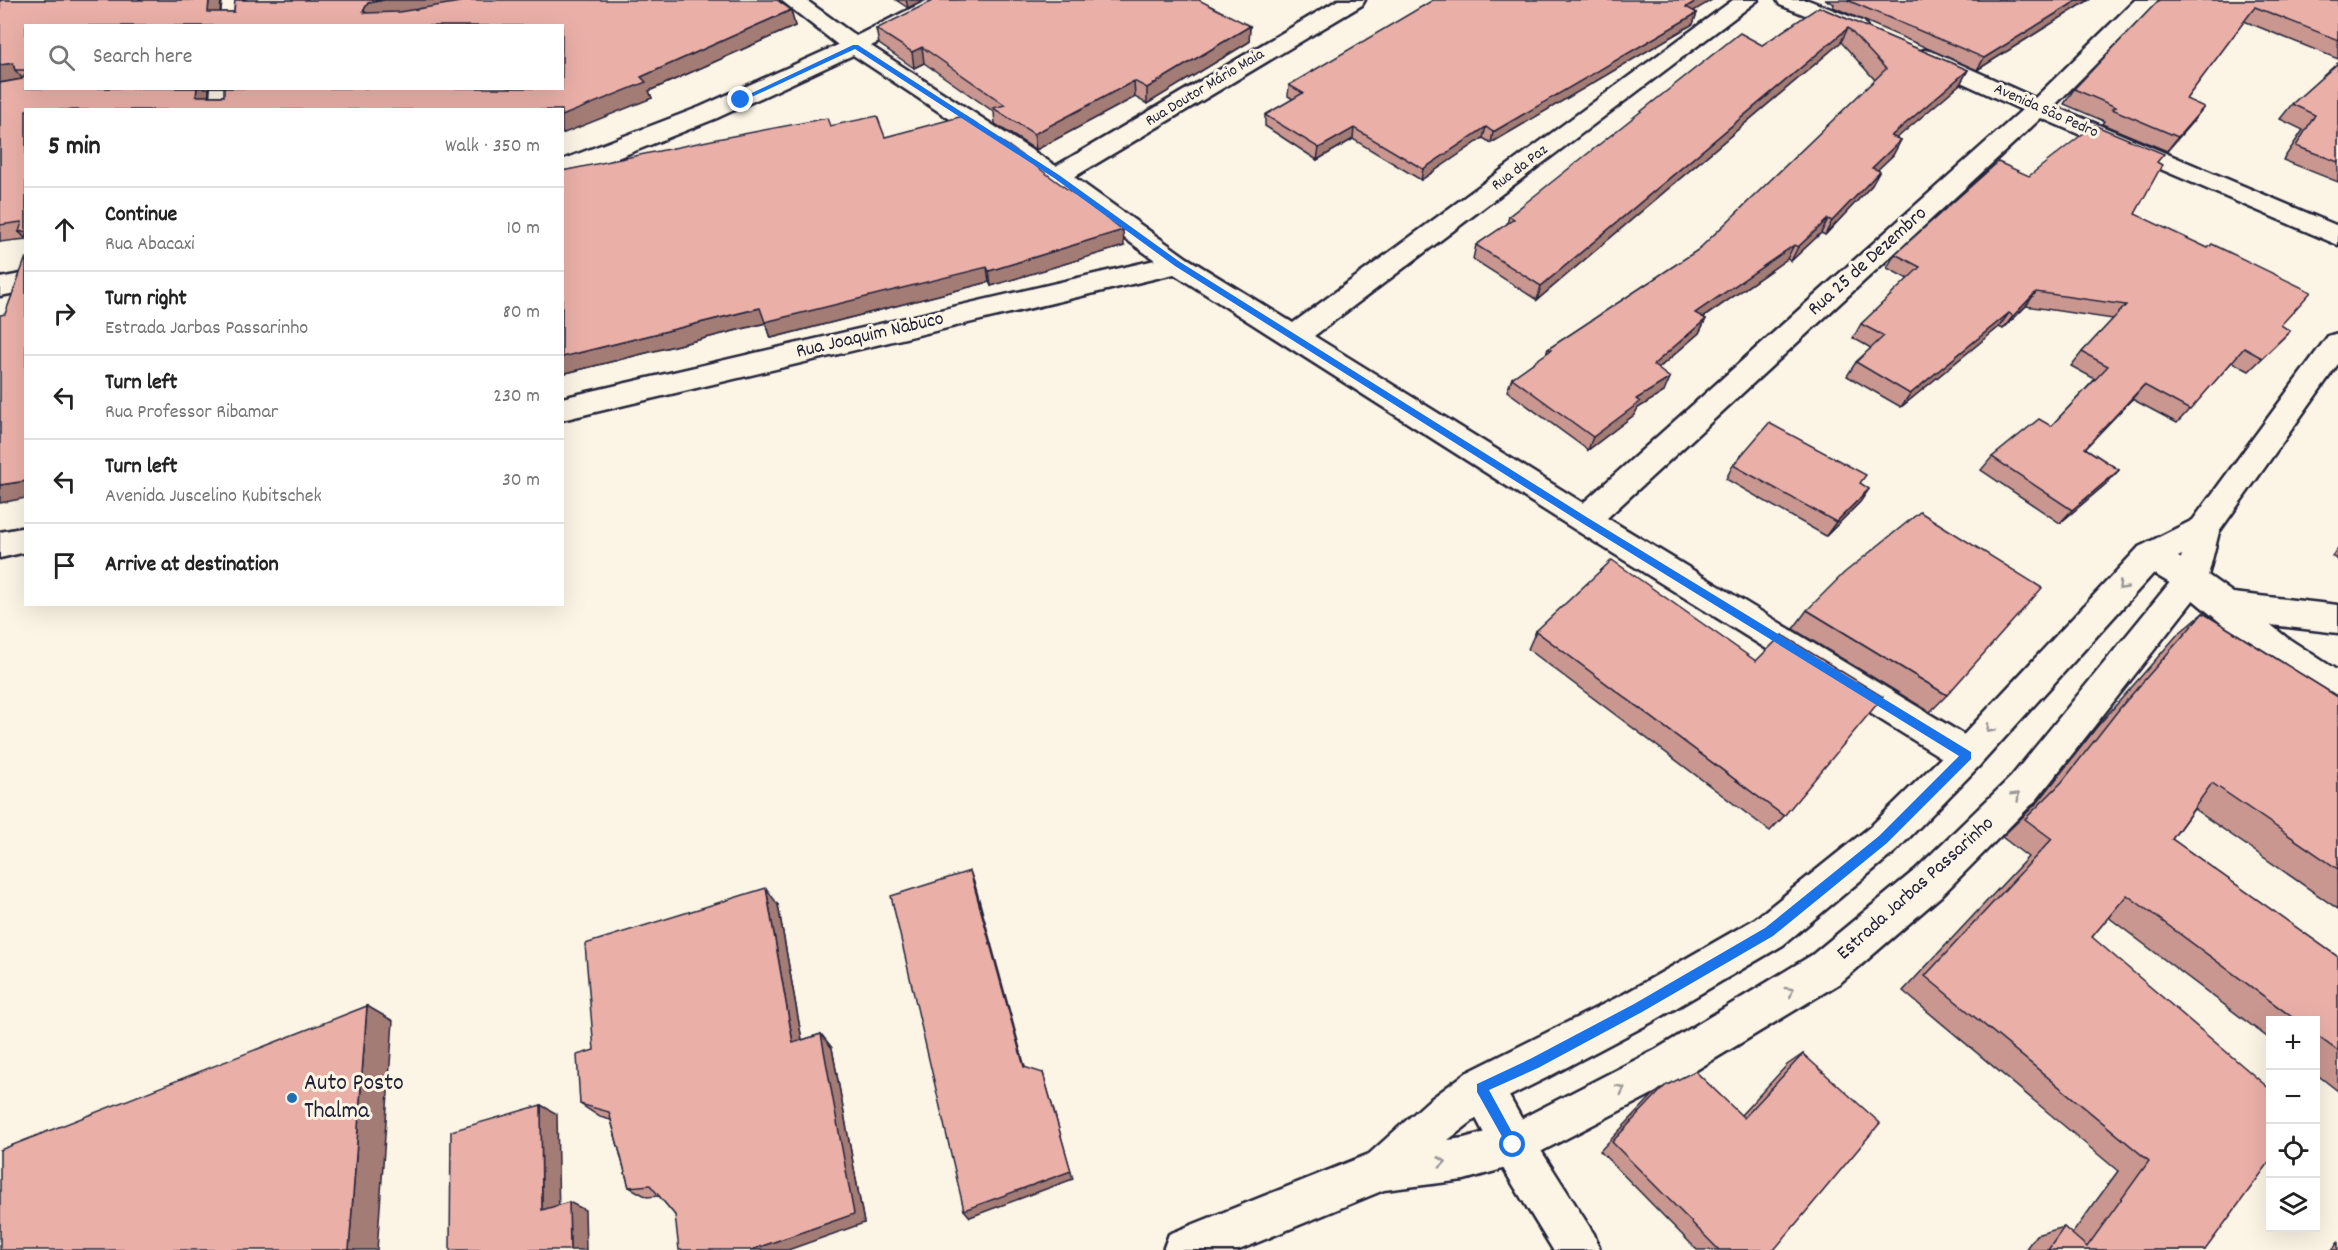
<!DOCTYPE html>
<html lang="en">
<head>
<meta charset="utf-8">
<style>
  body { margin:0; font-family:Dekko,sans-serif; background:#f2f2f2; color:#222 }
  .controls { position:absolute; right:18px; bottom:18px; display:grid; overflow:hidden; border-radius:0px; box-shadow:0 6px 24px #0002 }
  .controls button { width:54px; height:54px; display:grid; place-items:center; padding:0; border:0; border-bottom:2px solid #e0e0e0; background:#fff; color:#222; font:30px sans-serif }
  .stop { position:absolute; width:18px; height:18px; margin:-14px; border:4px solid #1a73e8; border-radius:50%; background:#fff }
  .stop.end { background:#1a73e8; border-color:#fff; box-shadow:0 2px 6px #0008 }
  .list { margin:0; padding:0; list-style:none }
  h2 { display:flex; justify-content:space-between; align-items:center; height:78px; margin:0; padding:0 24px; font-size:26px }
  h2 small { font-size:20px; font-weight:400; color:#767676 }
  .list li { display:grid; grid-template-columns:39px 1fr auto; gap:18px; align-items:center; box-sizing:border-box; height:84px; padding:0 24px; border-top:2px solid #e0e0e0 }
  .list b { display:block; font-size:22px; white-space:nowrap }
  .list p { margin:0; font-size:20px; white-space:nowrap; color:#767676 }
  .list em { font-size:20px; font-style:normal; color:#767676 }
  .icon { flex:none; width:33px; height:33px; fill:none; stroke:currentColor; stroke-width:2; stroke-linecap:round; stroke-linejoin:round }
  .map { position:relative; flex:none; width:2338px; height:1250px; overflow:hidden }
  .search { position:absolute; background:#fff; box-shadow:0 6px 24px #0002; left:24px; top:24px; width:540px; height:66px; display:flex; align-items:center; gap:15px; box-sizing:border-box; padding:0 21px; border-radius:0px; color:#767676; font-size:22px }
  .panel { position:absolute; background:#fff; box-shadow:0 6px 24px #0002; left:24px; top:108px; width:540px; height:498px; border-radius:0px }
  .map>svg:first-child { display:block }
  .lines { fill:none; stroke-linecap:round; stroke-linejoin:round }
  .street-casing { stroke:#22223b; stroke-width:5 }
  .secondary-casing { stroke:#22223b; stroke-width:5 }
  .street { fill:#fcf5e5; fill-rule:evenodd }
  .secondary { fill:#fcf5e5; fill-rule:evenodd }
  .wall { fill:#c99790; stroke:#22223b; stroke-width:1.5; fill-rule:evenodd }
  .shaded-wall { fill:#a47b76; stroke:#22223b; stroke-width:1.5 }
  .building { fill:#eab0a8; stroke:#22223b; stroke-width:1.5 }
  .oneway { stroke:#9a9698 }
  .route { fill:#1a73e8 }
  .poi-dot { fill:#1f6fb2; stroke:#fcf5e5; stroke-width:2 }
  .labels { text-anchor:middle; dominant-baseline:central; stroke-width:6; stroke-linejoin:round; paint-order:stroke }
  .far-street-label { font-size:16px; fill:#22223b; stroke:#fcf5e5 }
  .street-label { font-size:20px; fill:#22223b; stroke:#fcf5e5 }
  .near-poi-label { font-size:24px; fill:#22223b; stroke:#fcf5e5; text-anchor:start }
</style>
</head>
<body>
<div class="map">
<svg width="2338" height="1250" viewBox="0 0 2338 1250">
  <rect width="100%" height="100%" fill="#fcf5e5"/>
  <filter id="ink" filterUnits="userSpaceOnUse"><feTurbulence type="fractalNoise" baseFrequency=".0167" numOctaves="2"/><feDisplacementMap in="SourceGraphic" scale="12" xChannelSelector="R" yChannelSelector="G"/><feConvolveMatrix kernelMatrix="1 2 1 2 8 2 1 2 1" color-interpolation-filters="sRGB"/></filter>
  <g filter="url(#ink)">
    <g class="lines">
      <defs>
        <g id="street">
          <path d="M223,0H245L242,26H220Z"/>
          <path d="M781,0H806L856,36L928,0H956L953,5L871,46L1056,166L1338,0H1365L1362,5L1074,177L1187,258L1293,323L1733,0H1758L1314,336L1583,503L2022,110L1917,62L1913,57L1917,52L1925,50L1933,52L2035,98L2135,0H2159L2054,106L2338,226V245L2041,118L1607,518L1979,744L1985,755L1979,766L1967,771L1955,766L1574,529L1174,274L562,420V398L1155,260L1047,183L853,55L717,118L620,157L562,177V160L700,107L838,45Z"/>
          <path d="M1777,0H1808L1864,22L1867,27L1864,32L1856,34L1848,32L1780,5Z"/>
          <path d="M211,88H235L233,110H209Z"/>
          <path d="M26,273V291L0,296V278Z"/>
          <path d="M26,527V552L0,558V532Z"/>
          <path d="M2150,543L2161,547L2202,571L2233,593L2338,605V633L2271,625L2286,637L2338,671V704L2326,699L2262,657L2180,589L2139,565L2134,556L2139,547Z"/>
          <path d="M1481,1067L1496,1073L1528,1130L1594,1234L1600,1250H1553L1498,1160L1460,1088L1466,1073Z"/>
        </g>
        <path id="secondary" d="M2338,333V364L2219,532L2207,580L2202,589L2037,799L1941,896L1840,983L1683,1078L1513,1166L1464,1180L1384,1190L1239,1250H1163L1169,1234L1369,1154L1428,1101L1466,1073L1624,994L1755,919L1870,827L1955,744L2139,547L2193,520L2328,336ZM2182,555L2176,575L2011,777L1915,870L1812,955L1655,1050L1507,1126L1464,1138L1448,1140L1496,1103L1548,1077L1652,1022L1783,945L1896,851L1979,766L2161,565Z"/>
      </defs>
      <use href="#street" class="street-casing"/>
      <use href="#secondary" class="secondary-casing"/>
      <use href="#street" class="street"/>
      <use href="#secondary" class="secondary"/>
    </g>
    <g class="wall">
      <path d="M0,0H221L220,12H234L235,0H464L458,2L791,10L795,26L649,91L652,98L26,110V239L0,242V83L22,79L0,83ZM26,26L562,88L209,96V88H26Z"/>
      <path d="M896,0H923L908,8Z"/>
      <path d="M1825,0H2089L1977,70L1833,7L1834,4Z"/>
      <path d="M2159,0H2338V59L2244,21L2186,99L2193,121L2167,151L2102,124L2104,121L2064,104L2074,89Z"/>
      <path d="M1819,7L1968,70L1960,84L1896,138L1901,140L1893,155L1877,170L1872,185L1825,235L1821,233L1791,261L1787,259L1703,318L1706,319L1699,333L1658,369L1664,392L1638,408L1634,415L1588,450L1507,391L1512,378L1546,354L1548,349L1698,250L1875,80L1841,42L1537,300L1473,259L1476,245L1507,224L1509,216Z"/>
      <path d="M1694,11L1697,13L1693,24L1491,143L1483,138L1421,180L1353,139L1317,160L1265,126V115L1293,99L1288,96L1289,85Z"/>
      <path d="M1250,26L1249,42L1147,104L1135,97L1036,150L995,124L994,112L924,63L914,68L879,44L876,29Z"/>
      <path d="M2338,63V182L2283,160L2303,130L2280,119L2292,104Z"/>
      <path d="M830,126L885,137L1124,246L991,286L989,282L771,338L766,323L562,374V171Z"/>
      <path d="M2157,162L2135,214L2281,325L2290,331L2249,371L2232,362L2177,423L2132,399L2085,448L2119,470L2107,483L2060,523L1981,470L1992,457L2051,426L2095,379L2071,366L2082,352L2113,319L2026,306L2003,329L1999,327L1901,407L1847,376L1856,362L1871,348L1853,338L1861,324L1908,279L1887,268L1895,254L2029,176Z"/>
      <path d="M1733,465L1860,483L1869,489L1860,502L1826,536L1726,479Z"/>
      <path d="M2338,548V560L2332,556Z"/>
      <path d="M1807,610L1947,695L1930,712L1793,629Z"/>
      <path d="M2203,613L2338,697V909L2194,809L2172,839L2338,957V1091L2316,1074V1020H2271V1040L2108,917L2092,937L2205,1250H2025L2036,1235L2064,1227L2072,1234L2118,1171L1903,991L2028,857L2002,837L2039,801L2096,728L2178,634Z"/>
      <path d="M1536,631L1784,816L1770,831L1528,649Z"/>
      <path d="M778,905L802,1040L821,1034L832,1048L864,1223L675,1215L659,1196L647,1197L629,1187L611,1120L600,1117L580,1104L594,1050Z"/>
      <path d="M1803,1054L1774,1250H1697L1600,1151L1652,1096L1665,1086L1741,1115L1787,1065Z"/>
      <path d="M2338,1242V1250H2332Z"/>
    </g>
    <g class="shaded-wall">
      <path d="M209,0H221L219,26L208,12Z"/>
      <path d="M384,0H464L456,3L377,19L363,11L368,3Z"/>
      <path d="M906,0H923L908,8Z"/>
      <path d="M1698,0H1712L1682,18L1686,7Z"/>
      <path d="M2078,0H2089L1977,70L1984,58Z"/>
      <path d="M791,10L795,26L649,91L652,98L562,134V116L641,77Z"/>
      <path d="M1697,13L1693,24L1491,143L1493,132Z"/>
      <path d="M1250,26L1249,42L1147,104V88Z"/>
      <path d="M1848,28L1841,42L1537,300L1541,286Z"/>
      <path d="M922,47L924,63L914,68L912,52Z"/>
      <path d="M13,63L15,70L23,79L0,83V65Z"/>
      <path d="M1968,70L1960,84L1883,150L1891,136Z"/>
      <path d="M1134,81L1135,97L1036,150L1034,134Z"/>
      <path d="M197,88H209L208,110L196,96Z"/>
      <path d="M2204,107L2193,121L2167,151L2178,137Z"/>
      <path d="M1486,127L1483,138L1421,180L1423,169Z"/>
      <path d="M1354,128L1353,139L1317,160L1319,148Z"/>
      <path d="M1901,140L1893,155L1865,182L1872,168Z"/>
      <path d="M1880,171L1872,185L1825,235L1832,221Z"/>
      <path d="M1828,219L1821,233L1791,261L1798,247Z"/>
      <path d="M1123,230L1124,246L991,286L989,271Z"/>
      <path d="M26,231V239L19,232Z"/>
      <path d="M1794,245L1787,259L1689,327L1695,313Z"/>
      <path d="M987,267L989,282L771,338L766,323L562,374V357L760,308Z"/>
      <path d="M2036,292L2026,306L2003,329L2013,316Z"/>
      <path d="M2009,313L1999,327L1901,407L1910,394Z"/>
      <path d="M1706,319L1699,333L1647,378L1653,365Z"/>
      <path d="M1670,378L1664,392L1638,408L1634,415L1588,450L1593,437L1636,399Z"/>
      <path d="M2144,385L2132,399L2073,461L2085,448Z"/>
      <path d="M2119,470L2107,483L2060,523L2072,510Z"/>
      <path d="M26,481V498L0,503V485Z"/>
      <path d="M1869,489L1860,502L1826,536L1836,522Z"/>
      <path d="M970,871L975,885L1028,1078L1024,1067Z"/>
      <path d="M766,888L778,905L805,1057L793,1043Z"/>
      <path d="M367,1006L393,1021L377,1250H349Z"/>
      <path d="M821,1034L832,1048L864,1223L788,1250H751Z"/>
      <path d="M1043,1073L1073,1179L970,1217L964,1210Z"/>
      <path d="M541,1105L557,1114L559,1218L542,1210Z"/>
      <path d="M569,1202L585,1210L586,1250H570Z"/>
    </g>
    <g class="building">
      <path d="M0,0H209L208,12H234L235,0H384L368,3L363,11L365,13L399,12L460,2L466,0H777L791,10L641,77L646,82L562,116V110H26V231L19,232L22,222L0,225V83L22,79L26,74V88H197L196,96H224V88H562V26H26V72L24,70H15L13,63L0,65Z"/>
      <path d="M934,0H1199L1250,26L1147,88L1134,81L1034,134L993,108L1005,105L922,47L912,52L876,29Z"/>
      <path d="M1433,0H1698L1686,7L1697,13L1493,132L1486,127L1423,169L1354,128L1319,148L1265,115L1303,93L1289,85Z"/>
      <path d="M1847,0H2078L1984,58Z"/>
      <path d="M2159,0H2338V40L2255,7L2186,99L2204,107L2178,137L2112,109L2116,107L2074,89Z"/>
      <path d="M1819,7L1968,70L1891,136L1901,140L1872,168L1880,171L1832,221L1828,219L1798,247L1794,245L1695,313L1706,319L1653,365L1670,378L1636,399L1640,402L1593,437L1512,378L1551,350L1548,349L1698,250L1886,69L1848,28L1541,286L1476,245L1514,219L1509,216L1740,33L1762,45Z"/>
      <path d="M2338,63V162L2296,146L2315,115L2292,104Z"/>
      <path d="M877,116L885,137L963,116L1010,147L1123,230L989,271L987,267L765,322L760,308L562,357V171L717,139L827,118L830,126Z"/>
      <path d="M2094,125L2164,154L2157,162L2162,165L2135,214L2208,248L2212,244L2311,292L2281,325L2290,331L2262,358L2244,348L2190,410L2144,385L2085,448L2119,470L2072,510L1992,457L2039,419L2051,426L2108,366L2082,352L2126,305L2036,292L2013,316L2009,313L1910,394L1856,362L1884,336L1861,324L1920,267L1895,254L1998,162L2029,176Z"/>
      <path d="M26,257V481L0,485V315L5,314Z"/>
      <path d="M1769,423L1866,475L1860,483L1869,489L1836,522L1733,465Z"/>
      <path d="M1920,512L2042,588L1947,695L1807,610L1844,573Z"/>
      <path d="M1612,560L1756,661L1782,635L1883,697L1784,816L1536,631Z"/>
      <path d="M2203,613L2338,697V869L2212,783L2172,839L2338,957V1051L2316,1035V1020H2296L2127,895L2092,937L2271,1090V1160L2205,1250H2048L2064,1227L2087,1247L2149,1161L1925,976L2052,839L2025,819L2062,782L2120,708Z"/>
      <path d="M970,871L1024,1067L1043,1073L1071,1171L964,1210L891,896Z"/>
      <path d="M766,888L793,1043L821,1034L854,1214L751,1250H679L675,1215L650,1185L629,1187L609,1112L580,1104L577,1055L594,1050L585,944Z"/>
      <path d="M367,1006L349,1250H0V1150Z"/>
      <path d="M1803,1054L1880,1123L1774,1250H1719L1612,1142L1665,1086L1695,1071L1744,1118Z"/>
      <path d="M541,1105L542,1210L569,1202L570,1250H450L451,1131Z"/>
    </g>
    <defs><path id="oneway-chevron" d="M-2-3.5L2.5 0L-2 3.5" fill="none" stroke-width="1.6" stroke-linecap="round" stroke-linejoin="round" transform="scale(1.5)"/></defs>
    <g class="oneway">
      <use href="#oneway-chevron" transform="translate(2122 586) rotate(134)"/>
      <use href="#oneway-chevron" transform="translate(1990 729) rotate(132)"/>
      <use href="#oneway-chevron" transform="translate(2016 796) rotate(-45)"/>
      <use href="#oneway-chevron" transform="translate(1790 991) rotate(-31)"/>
      <use href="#oneway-chevron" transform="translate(1621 1089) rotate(-27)"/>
      <use href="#oneway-chevron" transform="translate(1442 1162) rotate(-7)"/>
    </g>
  </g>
  <path class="route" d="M853,45H858L1059,175L1180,262L1588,518L1971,752V759L1887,843L1773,936L1642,1012L1538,1068L1489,1090L1519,1145L1517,1149L1513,1151L1509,1149L1477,1092V1084L1530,1059L1634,1004L1765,928L1879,836L1959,756L1582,523L1175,266L1054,178L855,49L743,101L737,100Z"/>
  <circle class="poi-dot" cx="292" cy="1098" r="6"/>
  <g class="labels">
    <g class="far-street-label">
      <text transform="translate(1205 88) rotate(-31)">Rua Doutor Mário Maia</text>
      <text transform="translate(2046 111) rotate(24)">Avenida São Pedro</text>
      <text transform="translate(1520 168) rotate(-37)">Rua da Paz</text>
    </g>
    <g class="street-label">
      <text transform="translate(1868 262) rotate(-42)">Rua 25 de Dezembro</text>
      <text transform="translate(870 336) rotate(-13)">Rua Joaquim Nabuco</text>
      <text transform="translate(1916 889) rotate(-42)">Estrada Jarbas Passarinho</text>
    </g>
    <g class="near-poi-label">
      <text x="304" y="1084">Auto Posto<tspan x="304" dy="28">Thalma</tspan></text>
    </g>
  </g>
</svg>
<div class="controls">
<button>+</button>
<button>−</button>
<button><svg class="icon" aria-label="locate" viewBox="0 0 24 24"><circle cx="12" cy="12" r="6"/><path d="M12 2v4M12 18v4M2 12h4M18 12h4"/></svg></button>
<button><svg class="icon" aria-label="layers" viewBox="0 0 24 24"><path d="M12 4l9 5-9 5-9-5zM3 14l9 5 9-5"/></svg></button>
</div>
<div class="stop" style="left:1513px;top:1145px"></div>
<div class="stop end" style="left:741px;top:100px"></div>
<div class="search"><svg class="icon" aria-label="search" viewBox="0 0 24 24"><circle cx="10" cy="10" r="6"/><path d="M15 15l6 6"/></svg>Search here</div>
<section class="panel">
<h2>5 min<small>Walk · 350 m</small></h2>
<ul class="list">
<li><svg class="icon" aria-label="ahead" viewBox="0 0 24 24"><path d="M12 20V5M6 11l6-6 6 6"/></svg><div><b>Continue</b><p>Rua Abacaxi</p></div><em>10 m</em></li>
<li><svg class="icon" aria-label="right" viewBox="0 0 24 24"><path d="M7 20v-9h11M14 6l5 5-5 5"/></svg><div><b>Turn right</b><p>Estrada Jarbas Passarinho</p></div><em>80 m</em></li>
<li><svg class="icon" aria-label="left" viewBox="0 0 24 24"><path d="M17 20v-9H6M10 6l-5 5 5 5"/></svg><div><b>Turn left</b><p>Rua Professor Ribamar</p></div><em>230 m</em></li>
<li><svg class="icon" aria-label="left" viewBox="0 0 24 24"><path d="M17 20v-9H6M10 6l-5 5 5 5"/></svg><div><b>Turn left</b><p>Avenida Juscelino Kubitschek</p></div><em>30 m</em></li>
<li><svg class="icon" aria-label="arrive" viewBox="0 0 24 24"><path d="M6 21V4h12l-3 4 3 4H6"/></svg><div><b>Arrive at destination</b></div></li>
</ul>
</section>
</div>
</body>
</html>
